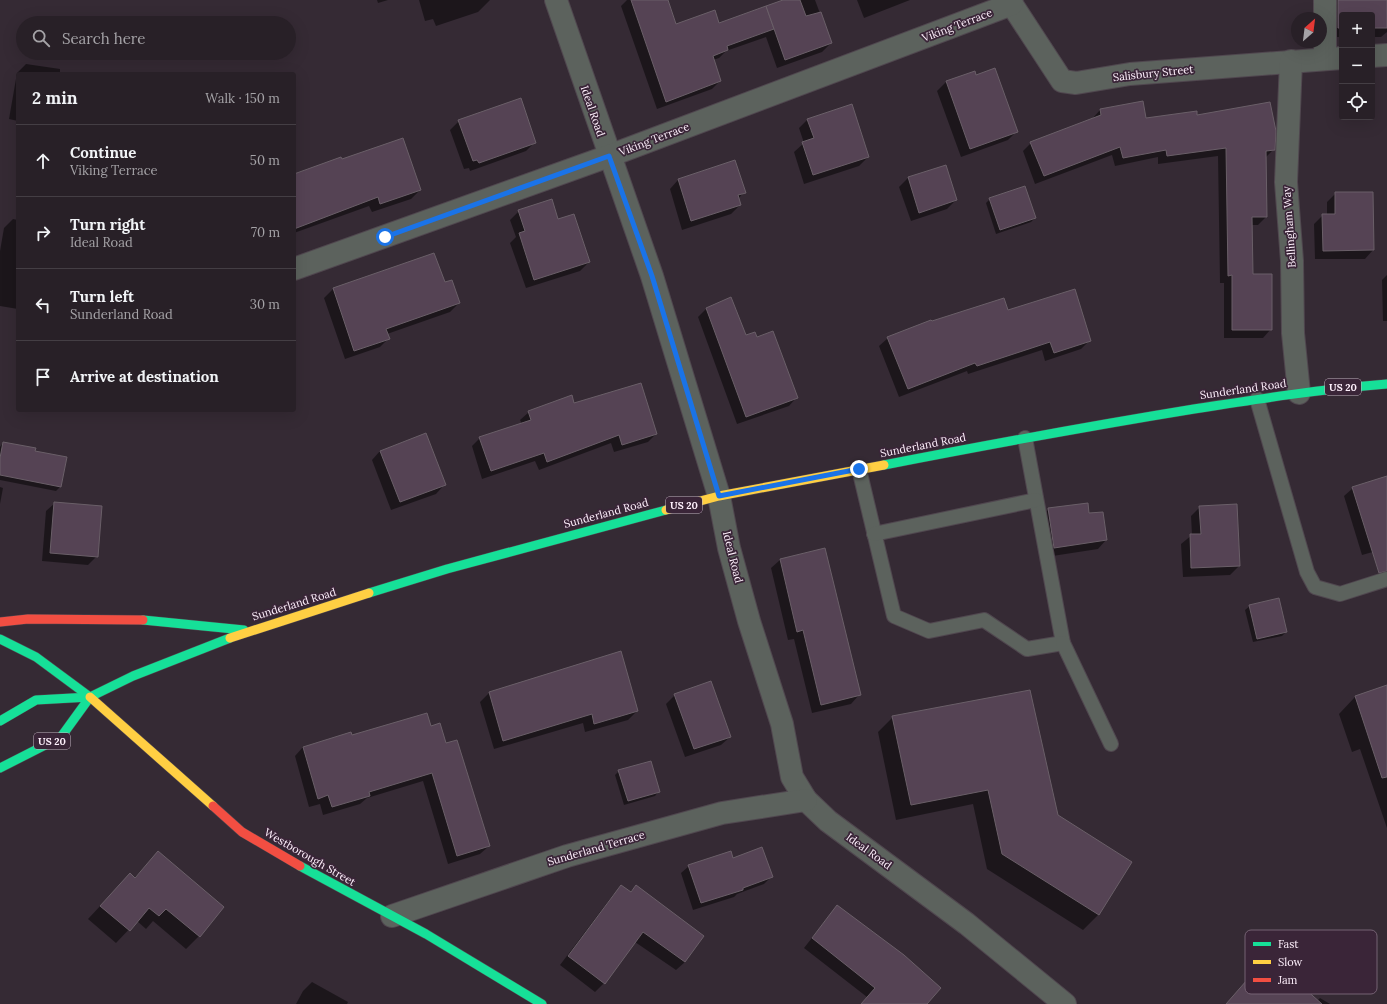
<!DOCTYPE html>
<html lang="en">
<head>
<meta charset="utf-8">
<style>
  body { margin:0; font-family:Lora,serif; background:#342d33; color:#f1f3f6 }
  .controls { position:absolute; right:12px; top:12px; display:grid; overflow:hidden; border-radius:4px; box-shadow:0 4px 16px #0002 }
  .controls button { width:36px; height:36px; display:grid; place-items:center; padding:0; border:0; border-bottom:1px solid #443e44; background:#282027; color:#f1f3f6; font:20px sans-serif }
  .compass { position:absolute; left:1291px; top:12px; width:36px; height:36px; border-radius:50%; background:#282027; box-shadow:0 4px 16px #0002; rotate:28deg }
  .stop { position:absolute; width:12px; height:12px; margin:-9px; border:3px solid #1a73e8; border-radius:50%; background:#fff }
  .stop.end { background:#1a73e8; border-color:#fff; box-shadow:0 1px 4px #0008 }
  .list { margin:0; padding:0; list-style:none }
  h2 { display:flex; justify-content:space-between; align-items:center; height:52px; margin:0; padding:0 16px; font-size:17px }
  h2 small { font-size:13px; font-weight:400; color:#a5a3a7 }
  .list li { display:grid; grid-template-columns:26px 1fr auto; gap:12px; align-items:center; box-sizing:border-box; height:72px; padding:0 16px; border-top:1px solid #443e44 }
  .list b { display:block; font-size:15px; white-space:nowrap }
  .list p { margin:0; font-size:13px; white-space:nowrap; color:#a5a3a7 }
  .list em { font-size:13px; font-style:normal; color:#a5a3a7 }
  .icon { flex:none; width:22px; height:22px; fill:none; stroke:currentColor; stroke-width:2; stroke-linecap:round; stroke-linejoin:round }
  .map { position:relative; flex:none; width:1387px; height:1004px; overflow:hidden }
  .search { position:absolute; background:#282027; box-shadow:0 4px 16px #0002; left:16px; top:16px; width:280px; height:44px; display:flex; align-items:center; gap:10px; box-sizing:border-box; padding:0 14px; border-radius:22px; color:#a5a3a7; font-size:15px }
  .panel { position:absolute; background:#282027; box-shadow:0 4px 16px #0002; left:16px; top:72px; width:280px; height:340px; border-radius:4px }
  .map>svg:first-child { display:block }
  .shadow { fill:#0007 }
  .building { fill:#554354; stroke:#6a5f68 }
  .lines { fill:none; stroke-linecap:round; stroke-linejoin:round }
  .lane-casing { stroke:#50474f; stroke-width:16 }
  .street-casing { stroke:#50474f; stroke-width:24 }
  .fast-casing { stroke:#50474f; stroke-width:10 }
  .slow-casing { stroke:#50474f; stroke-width:10 }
  .jam-casing { stroke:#50474f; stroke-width:10 }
  .lane { stroke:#5c625d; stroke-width:14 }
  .street { stroke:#5c625d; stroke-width:22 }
  .fast { stroke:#16e098; stroke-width:9 }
  .slow { stroke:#ffcf43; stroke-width:9 }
  .jam { stroke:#f24e42; stroke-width:9 }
  .route { stroke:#1a73e8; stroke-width:5 }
  .labels { text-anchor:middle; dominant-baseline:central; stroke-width:3.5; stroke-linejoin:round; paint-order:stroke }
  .shield { fill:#3a2538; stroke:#c3b3c1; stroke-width:1 }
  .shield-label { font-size:10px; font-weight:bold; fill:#fef0fc }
  .street-label { font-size:11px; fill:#fef0fc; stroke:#3a2538 }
  .key { fill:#3a2538; stroke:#756273; stroke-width:1 }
  .key-label { font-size:11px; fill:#fef0fc }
</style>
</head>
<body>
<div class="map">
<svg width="1387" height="1004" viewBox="0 0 1387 1004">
  <rect width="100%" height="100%" fill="#352a34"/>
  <g class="shadow">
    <path d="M377,0H388L378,3Z"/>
    <path d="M419,0H490L478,12L436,26L433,19L425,21Z"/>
    <path d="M627,0H667L676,26L718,24L786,0H815L831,43L822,52L777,68L766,37L726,51L719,58L713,60L720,81L712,89L657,109L621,6Z"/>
    <path d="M857,0H910L864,18Z"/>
    <path d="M1331,0H1387V32L1381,37H1372V15H1342V37H1329Z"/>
    <path d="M26,64L60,69V74H18V121L9,119L17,73Z"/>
    <path d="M974,72L1016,132L1008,140L961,157L937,91L946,82Z"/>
    <path d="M1100,110L1145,119L1196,116L1274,149L1265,158L1266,217L1258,225H1251L1252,275L1271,329L1263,338H1224V283H1220L1218,156L1158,164V157L1115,166L1112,155L1035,184L1023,151L1031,143L1092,119Z"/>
    <path d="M808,119L868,157L859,166L804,184L794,152L804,143L799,128Z"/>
    <path d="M459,121L535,142L526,151L470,171L469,168L464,169L450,130Z"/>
    <path d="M342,160L420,190L411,199L372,212L369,206L294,233V175Z"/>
    <path d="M945,166L956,200L947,209L911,221L899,187L908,178Z"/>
    <path d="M678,180L744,192L738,199L740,205L731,214L682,230L670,189Z"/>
    <path d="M1336,193L1373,250L1365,259H1315L1314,224L1323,215H1327V202Z"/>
    <path d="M990,199L1035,218L1031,222L996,234L986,203Z"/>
    <path d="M519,211L589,262L580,271L526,288L510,243L516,237L510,220Z"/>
    <path d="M13,219L18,220V309L0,306V251L4,228Z"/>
    <path d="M434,254L444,284L459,303L450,312L387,334L388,339L380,347L345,359L324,298L333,289Z"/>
    <path d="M1387,275V321H1383L1382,280Z"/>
    <path d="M731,298L746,336L756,338L797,397L789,406L737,424L698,317L706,309Z"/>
    <path d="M1008,312L1090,340L1081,349L1045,361L1042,350L968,374L967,371L899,397L879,346L888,338Z"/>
    <path d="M574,404L656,434L648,442L614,452L611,443L539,470L535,461L482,479L472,446L480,438L522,424L520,420L529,412Z"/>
    <path d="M3,443L34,452L60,487L56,491L0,480V447Z"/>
    <path d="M380,451L444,485L436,494L391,510L372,460Z"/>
    <path d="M1387,477V548L1362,555L1344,496L1353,488Z"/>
    <path d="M0,487L3,488L0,504Z"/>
    <path d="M55,503L97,556L88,565L42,561L46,511Z"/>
    <path d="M1200,507L1239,566L1230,575L1183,577L1181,544L1192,535L1191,516Z"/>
    <path d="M1049,509L1088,515L1103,513L1106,540L1098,549L1046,557L1040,518Z"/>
    <path d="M824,549L859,695L851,704L812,713L794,639L788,640L771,568L780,560Z"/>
    <path d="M1250,606L1286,632L1282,636L1253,642L1245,610Z"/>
    <path d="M620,653L637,711L628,720L585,732L583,723L494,749L480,702L489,693Z"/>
    <path d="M1387,686V828L1360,749L1352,752L1339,714L1355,697Z"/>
    <path d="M675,695L730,737L721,745L685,757L666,704Z"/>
    <path d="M893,717L1057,815L1131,862L1098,915L1083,930L987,869L973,804L896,820L878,732Z"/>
    <path d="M430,727L446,744L489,846L480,854L448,864L423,781L367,798L360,804L323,815L320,804L309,807L295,756L303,747L351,736Z"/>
    <path d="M619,771L659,791L655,796L624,805L615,775Z"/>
    <path d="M158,853L199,936L186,949L153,921L146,929L137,921L116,943L88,919L130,874L134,878Z"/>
    <path d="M733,859L772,876L764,884L737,894L734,897L693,910L681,873L689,866Z"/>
    <path d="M621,886L630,892L636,886L685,962L676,970L635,942L604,983L595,992L560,965L613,895Z"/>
    <path d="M837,906L926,1004H862L867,997L804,948Z"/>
    <path d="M312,982L348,1002L347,1004H296L303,991Z"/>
    <path d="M1320,998L1330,1004H1226L1317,1001Z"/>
  </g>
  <g class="building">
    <path d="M631,0H668L676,24L715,10L719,23L766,6L774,29L727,46L728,50L713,56L721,81L666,102Z"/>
    <path d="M783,0H800L806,16L821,12L832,43L785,60L766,6Z"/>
    <path d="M1338,0H1387V28H1372V15H1342V28H1338Z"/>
    <path d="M995,68L1018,132L970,149L946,81L975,71L976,75Z"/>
    <path d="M521,98L536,143L479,163L477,160L473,161L458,120Z"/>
    <path d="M1143,101L1146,118L1197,111V115L1270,102L1276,131L1275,150L1266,151L1267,217H1252L1253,274H1272V330H1232V275L1228,276L1226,148L1167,156L1166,150L1123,158L1120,147L1044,176L1030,142L1101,115L1100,109Z"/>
    <path d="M852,104L869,157L813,175L802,142L814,138L807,119Z"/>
    <path d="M403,138L421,190L380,204L378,197L294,229V174L341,157L342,159Z"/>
    <path d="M735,160L746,193L738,195L741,205L691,221L678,179Z"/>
    <path d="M946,165L957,200L919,213L908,177Z"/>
    <path d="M1025,186L1036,218L1000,230L989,198Z"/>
    <path d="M1335,192H1373L1374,250L1323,251L1322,214H1335Z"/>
    <path d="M552,199L558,219L574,214L590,262L534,280L519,233L525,231L518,210Z"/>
    <path d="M434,253L445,282L452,280L460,303L386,329L390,339L354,351L333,288Z"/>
    <path d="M1075,289L1091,341L1054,353L1050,342L977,366L975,363L908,389L887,337L931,320L932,321L1004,298L1008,310Z"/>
    <path d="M731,297L746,335L755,332L757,337L773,331L798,398L746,417L706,308Z"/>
    <path d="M641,383L657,434L622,445L619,435L547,462L544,453L491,471L479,437L531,420L528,411L572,395L574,403Z"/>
    <path d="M426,433L446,485L400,502L380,451Z"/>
    <path d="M3,442L36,448L35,451L67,457L61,487L0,475V458Z"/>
    <path d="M1387,476V571L1379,573L1352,487Z"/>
    <path d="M54,502L102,506L98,557L50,553Z"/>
    <path d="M1088,503L1089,513L1103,512L1107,540L1054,548L1048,508Z"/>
    <path d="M1237,504L1240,566L1191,568L1190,534H1201L1199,506Z"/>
    <path d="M825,548L861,695L821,705L803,630L797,632L780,559Z"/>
    <path d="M1279,598L1287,632L1257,639L1249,605Z"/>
    <path d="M621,651L638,711L594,724L592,714L503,741L489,692Z"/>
    <path d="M711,681L731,737L694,749L674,694Z"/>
    <path d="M1387,685V777L1382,778L1355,696Z"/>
    <path d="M1030,690L1058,815L1132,862L1099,915L1002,854L988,790L911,805L892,716Z"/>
    <path d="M427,713L431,726L440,723L446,743L457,740L490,846L457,856L432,773L369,792L370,796L332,807L328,795L318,799L303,747L351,732L352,735Z"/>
    <path d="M651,761L660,792L628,801L618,770Z"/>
    <path d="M762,847L773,877L743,888V890L701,903L688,865L731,851L733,858Z"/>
    <path d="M158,851L224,907L200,937L166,909L159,916L149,908L130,931L100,906L130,873L135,878Z"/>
    <path d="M621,885L631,892L636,885L704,936L685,962L643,932L605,984L568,956Z"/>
    <path d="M837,905L904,955L941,988L927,1004H861L875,988L812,938Z"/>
    <path d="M1268,956L1322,1004H1226Z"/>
  </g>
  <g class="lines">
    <defs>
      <g id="lane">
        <path d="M1257,399L1307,572L1315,587L1340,594L1387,579"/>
        <path d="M859,469L894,616L929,631L984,620L1027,649L1063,643L1025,438"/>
        <path d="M874,534L1036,500"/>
        <path d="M1063,643L1111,744"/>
      </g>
      <g id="street">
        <path d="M556,0L652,276L719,496L729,548L749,621L782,724L792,777L806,800L828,821L967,924L1065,1004"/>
        <path d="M1009,0L1062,81L1076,83L1130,74L1342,58"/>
        <path d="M1372,56L1387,55"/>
        <path d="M1325,59V0"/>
        <path d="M1291,61L1286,182L1292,261L1293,333L1299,393"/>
        <path d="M294,269L609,156L1012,4"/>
        <path d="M392,916L567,856L722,813L806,800"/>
      </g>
      <g id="fast">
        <path d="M884,465C987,445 1090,426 1194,409C1258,399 1322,389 1387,384"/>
        <path d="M369,593L447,569L666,510"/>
        <path d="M143,620L244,630"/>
        <path d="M0,639L36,657L90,697"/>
        <path d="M0,721L36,700L90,697L133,676L230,638"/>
        <path d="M0,768L61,737L90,697"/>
        <path d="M300,866L426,934L542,1004"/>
      </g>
      <g id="slow">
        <path d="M666,510L719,496L884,465"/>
        <path d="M230,638L369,593"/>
        <path d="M90,697L213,806"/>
      </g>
      <g id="jam">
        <path d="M0,622L28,619L143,620"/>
        <path d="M213,806L242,832L300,866"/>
      </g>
    </defs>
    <use href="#lane" class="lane-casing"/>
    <use href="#street" class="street-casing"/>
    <use href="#fast" class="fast-casing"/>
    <use href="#slow" class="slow-casing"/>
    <use href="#jam" class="jam-casing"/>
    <use href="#lane" class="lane"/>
    <use href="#street" class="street"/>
    <use href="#fast" class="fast"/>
    <use href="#slow" class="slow"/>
    <use href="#jam" class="jam"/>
  </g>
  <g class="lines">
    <path class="route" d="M385,237L609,156L652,276L719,496L859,469"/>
  </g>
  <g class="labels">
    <g class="shield">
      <rect x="1325" y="379" width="36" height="16" rx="3"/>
      <rect x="666" y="497" width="36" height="16" rx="3"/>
      <rect x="34" y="733" width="36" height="16" rx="3"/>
    </g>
    <g class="shield-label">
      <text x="1343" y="387">US 20</text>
      <text x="684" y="505">US 20</text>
      <text x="52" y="741">US 20</text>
    </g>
    <g class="street-label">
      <text transform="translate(957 25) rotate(-21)">Viking Terrace</text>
      <text transform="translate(1153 73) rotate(-6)">Salisbury Street</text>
      <text transform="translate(593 111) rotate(71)">Ideal Road</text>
      <text transform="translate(654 139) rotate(-21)">Viking Terrace</text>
      <text transform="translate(1289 227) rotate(-94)">Bellingham Way</text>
      <text transform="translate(1243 389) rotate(-8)">Sunderland Road</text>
      <text transform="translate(923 445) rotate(-11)">Sunderland Road</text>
      <text transform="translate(606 513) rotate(-15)">Sunderland Road</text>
      <text transform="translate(733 557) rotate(76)">Ideal Road</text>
      <text transform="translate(294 604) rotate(-17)">Sunderland Road</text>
      <text transform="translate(596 848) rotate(-16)">Sunderland Terrace</text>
      <text transform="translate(869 851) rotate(36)">Ideal Road</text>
      <text transform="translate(310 857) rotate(30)">Westborough Street</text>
    </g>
  </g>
  <rect x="1245" y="930" width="132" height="64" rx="6" class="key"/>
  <rect x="1253" y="942" width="18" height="4" fill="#16e098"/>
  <rect x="1253" y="960" width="18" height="4" fill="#ffcf43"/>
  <rect x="1253" y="978" width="18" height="4" fill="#f24e42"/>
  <g class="key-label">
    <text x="1278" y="948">Fast</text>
    <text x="1278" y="966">Slow</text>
    <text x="1278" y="984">Jam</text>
  </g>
</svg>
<div class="controls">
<button>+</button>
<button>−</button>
<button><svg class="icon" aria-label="locate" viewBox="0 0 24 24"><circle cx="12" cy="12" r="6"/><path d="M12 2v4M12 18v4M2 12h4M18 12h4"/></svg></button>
</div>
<svg class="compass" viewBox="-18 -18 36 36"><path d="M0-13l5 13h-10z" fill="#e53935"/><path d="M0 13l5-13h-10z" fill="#a5a3a7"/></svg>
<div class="stop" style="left:385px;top:237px"></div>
<div class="stop end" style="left:859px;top:469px"></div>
<div class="search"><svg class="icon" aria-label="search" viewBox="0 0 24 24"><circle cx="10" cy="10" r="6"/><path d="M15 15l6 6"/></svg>Search here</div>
<section class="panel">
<h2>2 min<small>Walk · 150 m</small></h2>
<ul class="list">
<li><svg class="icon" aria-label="ahead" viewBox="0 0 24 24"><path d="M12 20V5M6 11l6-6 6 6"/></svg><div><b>Continue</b><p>Viking Terrace</p></div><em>50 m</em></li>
<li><svg class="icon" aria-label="right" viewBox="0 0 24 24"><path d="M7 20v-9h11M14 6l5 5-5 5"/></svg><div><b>Turn right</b><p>Ideal Road</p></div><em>70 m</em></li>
<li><svg class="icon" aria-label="left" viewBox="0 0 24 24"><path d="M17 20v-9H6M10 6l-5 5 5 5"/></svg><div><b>Turn left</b><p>Sunderland Road</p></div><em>30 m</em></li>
<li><svg class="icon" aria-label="arrive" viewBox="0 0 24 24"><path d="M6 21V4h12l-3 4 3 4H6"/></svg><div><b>Arrive at destination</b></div></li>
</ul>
</section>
</div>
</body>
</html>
